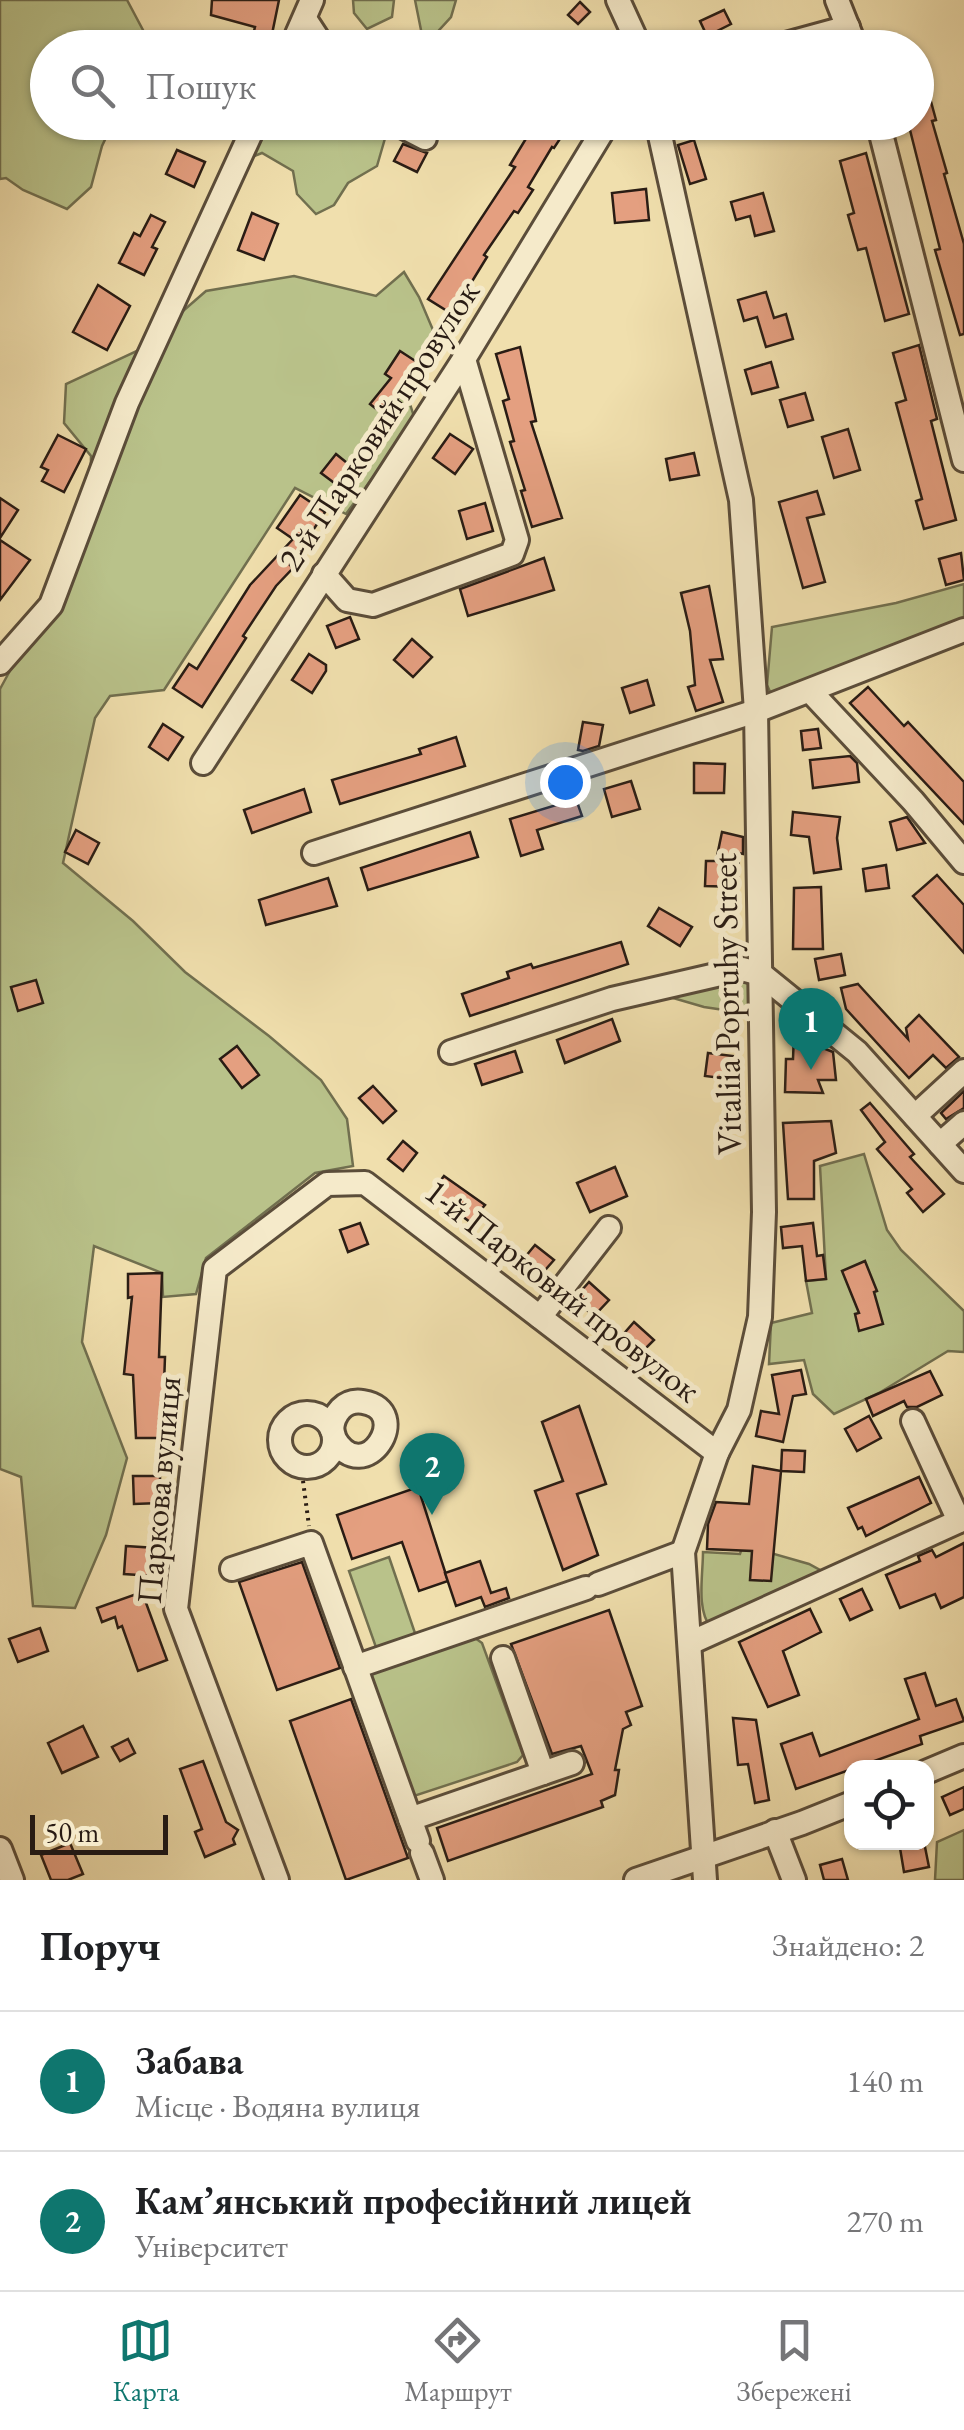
<!DOCTYPE html>
<html lang="uk">
<head>
<meta charset="utf-8">
<style>
  body { margin:0; font-family:"EB Garamond",serif; background:#f2f2f2; color:#202124 }
  .controls { position:absolute; right:30px; bottom:30px; display:grid; overflow:hidden; border-radius:20px; box-shadow:0 2px 8px #0004 }
  .controls button { width:90px; height:90px; display:grid; place-items:center; padding:0; border:0; border-bottom:2px solid #e0e0e0; background:#fff; color:#202124; font:50px sans-serif }
  .scale { position:absolute; left:30px; bottom:25px; width:138px; box-sizing:border-box; padding-left:10px; border:5px solid #291c14; border-top:0; font-size:28px; line-height:35px; white-space:nowrap; color:#291c14; -webkit-text-stroke:8px #f5eaca; paint-order:stroke }
  .you { position:absolute; left:565px; top:782px; width:35px; height:35px; margin:-25px; border:8px solid #fff; border-radius:50%; background:#1a73e8; box-shadow:0 0 0 15px #1a73e833 }
  .badge { display:grid; place-items:center; width:65px; height:65px; border-radius:50%; background:#0f766e; color:#fff; font-size:32px; font-weight:700 }
  .pin { position:absolute; translate:-50% -82px; filter:drop-shadow(0 2px 5px #0008) }
  .pin::after { content:''; position:absolute; top:52px; width:35px; height:30px; background:inherit; clip-path:polygon(0 0,100% 0,50% 100%) }
  .list { margin:0; padding:0; list-style:none }
  h2 { display:flex; justify-content:space-between; align-items:center; height:130px; margin:0; padding:0 40px; font-size:42px }
  h2 small { font-size:32px; font-weight:400; color:#757577 }
  .list li { display:grid; grid-template-columns:65px 1fr auto; gap:30px; align-items:center; box-sizing:border-box; height:140px; padding:0 40px; border-top:2px solid #e0e0e0 }
  .list b { display:block; font-size:38px; white-space:nowrap }
  .list p { margin:0; font-size:32px; white-space:nowrap; color:#757577 }
  .list em { font-size:32px; font-style:normal; color:#757577 }
  .icon { flex:none; width:55px; height:55px; fill:none; stroke:currentColor; stroke-width:2; stroke-linecap:round; stroke-linejoin:round }
  .map { position:relative; flex:none; width:964px; height:1880px; overflow:hidden }
  .search { position:absolute; background:#fff; box-shadow:0 2px 8px #0004; left:30px; right:30px; top:30px; height:110px; display:flex; align-items:center; gap:25px; box-sizing:border-box; padding:0 35px; border-radius:55px; color:#757577; font-size:38px }
  .sheet { height:410px; background:#fff }
  nav { display:flex; justify-content:space-around; align-items:center; box-sizing:border-box; height:140px; border-top:2px solid #e0e0e0; background:#fff; font-size:28px; color:#757577 }
  nav a { display:grid; justify-items:center; gap:5px }
  nav .on { color:#0f766e }
  .map>svg:first-child { display:block }
  .green { fill:#b9c28a; stroke:#716f4f; stroke-width:2.5 }
  .building { fill:#e49f80; stroke:#291c14; stroke-width:2.5 }
  .lines { fill:none; stroke-linecap:round; stroke-linejoin:round }
  .minor-casing { stroke:#5b4d3a; stroke-width:28 }
  .path { stroke:#291c14; stroke-width:4; stroke-dasharray:2.5 5; stroke-linecap:butt }
  .minor { stroke:#f5eaca; stroke-width:22 }
  .labels { text-anchor:middle; dominant-baseline:central; stroke-width:10; stroke-linejoin:round; paint-order:stroke }
  .street-label { font-size:35px; fill:#291c14; stroke:#f5eaca }
</style>
</head>
<body>
<div class="map">
<svg width="964" height="1880" viewBox="0 0 964 1880">
  <rect width="100%" height="100%" fill="#f0dfad"/>
  <filter id="stains"><feTurbulence type="fractalNoise" baseFrequency=".002" numOctaves="4"/><feColorMatrix values="0 0 0 0 .2 0 0 0 0 .09 0 0 0 0 .02 0 0 0 .5 -.17"/></filter>
  <radialGradient id="worn" r=".72"><stop offset=".6" stop-color="#630" stop-opacity="0"/><stop offset="1" stop-color="#630" stop-opacity=".3"/></radialGradient>
  <g class="green">
    <path d="M0,0H127L152,47L48,48V122L113,123L102,146L91,187L67,209L23,190L6,178L0,179Z"/>
    <path d="M353,0H394L392,17L367,29L354,13Z"/>
    <path d="M415,0H456L451,17L430,40H423Z"/>
    <path d="M380,122L388,128L377,166L348,183L334,205L316,214L297,194L293,171L262,153L249,158L265,123Z"/>
    <path d="M404,272L419,297L433,330L420,364L405,388L415,420L346,514L295,488L164,690L110,696L95,718L63,863L133,921L185,972L269,1036L321,1080L347,1119L353,1166L315,1173L206,1258L196,1294L163,1297L162,1273L94,1246L82,1342L127,1458L106,1535L75,1608L33,1606L21,1477L0,1469V689L90,524L91,456L64,423L66,384L137,351L206,291L294,276L376,296Z"/>
    <path d="M964,584V626L771,694L767,685L772,627L896,603Z"/>
    <path d="M757,977L758,1015L704,1007L656,993Z"/>
    <path d="M864,1154L887,1230L901,1250L964,1311V1352L948,1351L879,1393L834,1414L813,1394L804,1360L769,1364L771,1323L812,1313L806,1281L826,1279L820,1166Z"/>
    <path d="M743,1545L809,1564L829,1575L711,1628C696,1609 703,1576 703,1552L740,1554Z"/>
    <path d="M389,1557L417,1639L378,1653L349,1571Z"/>
    <path d="M475,1638L482,1643L523,1755L517,1762L414,1796L410,1794L369,1675L371,1671Z"/>
    <path d="M964,1830V1880H935L937,1842Z"/>
  </g>
  <g class="building">
    <path d="M212,0H279L271,39L253,35L255,27L211,15Z"/>
    <path d="M580,2L590,12L578,24L568,15Z"/>
    <path d="M724,10L731,24L707,36L700,21Z"/>
    <path d="M921,65L936,120L932,121L947,173L944,174L964,244V334L960,335L935,250L940,249L908,122H916V66Z"/>
    <path d="M536,122H571L554,148L552,147L528,187L533,190L518,213L514,211L484,255L487,257L452,314L428,299L515,167L510,165Z"/>
    <path d="M694,140L706,179L690,184L678,145Z"/>
    <path d="M403,144L427,153L417,172L394,161Z"/>
    <path d="M177,150L205,162L194,187L166,174Z"/>
    <path d="M866,153L909,314L885,321L866,248L858,250L848,215L854,213L840,161Z"/>
    <path d="M646,189L649,220L615,223L612,193Z"/>
    <path d="M763,193L774,231L755,236L750,216L736,220L731,202Z"/>
    <path d="M252,213L278,224L264,260L238,250Z"/>
    <path d="M151,215L165,222L152,247L157,249L144,275L119,263L134,233L140,236Z"/>
    <path d="M98,285L130,306L107,350L73,332Z"/>
    <path d="M766,292L774,318L786,314L793,339L766,347L757,317L744,321L738,300Z"/>
    <path d="M919,345L937,419L931,421L956,520L924,529L916,501L922,499L896,403L906,400L893,353Z"/>
    <path d="M520,347L536,421L531,422L562,518L532,527L521,491L525,490L510,442L514,441L503,401L509,399L496,354Z"/>
    <path d="M400,351L420,364L397,400L401,403L389,419L370,404L391,378L385,374Z"/>
    <path d="M771,362L778,387L752,394L745,370Z"/>
    <path d="M805,393L813,420L788,427L780,400Z"/>
    <path d="M848,429L860,470L834,478L822,437Z"/>
    <path d="M450,434L473,449L455,474L433,458Z"/>
    <path d="M58,435L86,449L64,492L42,481L48,470L41,467Z"/>
    <path d="M694,453L699,475L670,480L666,459Z"/>
    <path d="M336,454L352,467L337,485L321,473Z"/>
    <path d="M817,491L824,514L807,518L825,582L803,588L779,502Z"/>
    <path d="M300,495L325,512L290,565L293,568L276,586L243,636L246,638L202,707L173,688L189,664L197,669L250,585L293,539L277,528Z"/>
    <path d="M0,498L18,510L0,538Z"/>
    <path d="M485,503L493,531L467,539L459,511Z"/>
    <path d="M0,540L30,560L0,600Z"/>
    <path d="M961,553L964,580L946,585L939,559Z"/>
    <path d="M544,558L554,590L468,616L460,589Z"/>
    <path d="M709,586L723,659L710,660L723,702L696,711L688,687L695,685L690,631L681,593Z"/>
    <path d="M350,617L359,639L336,648L327,626Z"/>
    <path d="M412,639L432,657L413,677L394,660Z"/>
    <path d="M309,654L326,665V671L312,693L292,680Z"/>
    <path d="M647,680L654,705L630,713L622,688Z"/>
    <path d="M868,687L904,726L908,722L964,782V824L850,703Z"/>
    <path d="M583,722L603,725L599,746L583,751L578,750Z"/>
    <path d="M163,724L183,737L168,760L149,747Z"/>
    <path d="M818,729L821,748L803,750L801,731Z"/>
    <path d="M456,737L465,766L340,804L332,780L421,754L419,749Z"/>
    <path d="M850,756L857,763L859,782L813,788L810,760Z"/>
    <path d="M694,763L725,764L724,793H694Z"/>
    <path d="M631,781L640,809L612,817L604,789Z"/>
    <path d="M304,789L311,812L252,833L244,810Z"/>
    <path d="M576,799L582,816L537,830L543,849L521,856L510,819Z"/>
    <path d="M793,812L840,817L837,838L841,869L814,873L809,837L791,835Z"/>
    <path d="M907,817L925,843L897,850L890,822Z"/>
    <path d="M76,830L99,843L88,864L65,852Z"/>
    <path d="M470,832L478,857L368,890L361,868Z"/>
    <path d="M722,832L743,837V854L739,853L738,887L705,886L706,861H716Z"/>
    <path d="M886,865L889,888L866,891L863,869Z"/>
    <path d="M937,875L964,905V953L913,896Z"/>
    <path d="M328,878L337,906L266,925L259,900Z"/>
    <path d="M821,887L823,949H793L794,888Z"/>
    <path d="M659,908L692,927L680,946L648,926Z"/>
    <path d="M621,942L628,964L470,1016L462,994L509,978L507,972L531,964L533,968Z"/>
    <path d="M841,954L845,975L819,980L815,959Z"/>
    <path d="M36,980L43,1003L18,1011L11,987Z"/>
    <path d="M858,984L908,1039L906,1028L919,1015L959,1057L946,1068L933,1055L909,1078L846,1009L841,988Z"/>
    <path d="M612,1019L620,1041L565,1063L557,1040Z"/>
    <path d="M794,1034L812,1035L825,1049L833,1052L836,1080H818L823,1093L785,1092L786,1059H793Z"/>
    <path d="M237,1046L259,1075L242,1088L220,1059Z"/>
    <path d="M515,1051L522,1072L482,1085L475,1064Z"/>
    <path d="M708,1053L733,1056L730,1079L705,1076Z"/>
    <path d="M373,1086L396,1111L383,1123L359,1098Z"/>
    <path d="M964,1091V1108L946,1119L941,1113Z"/>
    <path d="M870,1103L914,1154L910,1157L944,1194L923,1212L907,1193L912,1189L877,1149L885,1142L861,1110Z"/>
    <path d="M831,1121L836,1153L814,1161V1199H788L783,1123Z"/>
    <path d="M403,1141L417,1153L403,1171L388,1159Z"/>
    <path d="M615,1167L627,1196L590,1212L577,1183Z"/>
    <path d="M444,1176L485,1205L470,1222L431,1193Z"/>
    <path d="M360,1223L368,1244L348,1252L340,1230Z"/>
    <path d="M813,1223L817,1256L823,1255L826,1279L806,1281L802,1246L783,1248L781,1227Z"/>
    <path d="M535,1245L554,1260L539,1277L521,1262Z"/>
    <path d="M865,1261L877,1291L874,1292L883,1324L859,1331L855,1314L859,1313L842,1271Z"/>
    <path d="M162,1273L159,1357H165L162,1438H136L133,1375L124,1374L132,1297L128,1298V1274Z"/>
    <path d="M589,1282L609,1300L594,1316L574,1299Z"/>
    <path d="M634,1322L654,1340L640,1354L621,1337Z"/>
    <path d="M801,1370L806,1394L793,1396L783,1442L756,1436L761,1411L779,1414L772,1375Z"/>
    <path d="M930,1371L942,1395L917,1407H907L904,1401L873,1416L866,1399Z"/>
    <path d="M579,1406L606,1484L577,1494L598,1555L563,1570L535,1491L563,1481L542,1422Z"/>
    <path d="M869,1416L881,1438L857,1451L845,1429Z"/>
    <path d="M782,1450L805,1451L804,1472L781,1471Z"/>
    <path d="M753,1466L781,1471L771,1581L750,1580L752,1551L707,1549L708,1524L716,1502L749,1504Z"/>
    <path d="M133,1476H160V1503L134,1504Z"/>
    <path d="M919,1477L931,1503L866,1536L862,1527L858,1529L848,1508Z"/>
    <path d="M418,1487L448,1581L419,1591L402,1542L352,1559L337,1515Z"/>
    <path d="M964,1543V1597L941,1608L935,1594L900,1608L886,1575L920,1561L918,1556L932,1550L936,1557Z"/>
    <path d="M126,1546L156,1548L154,1576L124,1574Z"/>
    <path d="M480,1561L491,1593L506,1588L509,1598L485,1607L481,1597L456,1606L445,1573Z"/>
    <path d="M302,1562L340,1668L277,1690L239,1582Z"/>
    <path d="M862,1589L872,1610L850,1620L840,1599Z"/>
    <path d="M142,1592L167,1660L138,1671L122,1626L118,1628L115,1617L102,1622L97,1608Z"/>
    <path d="M810,1609L821,1632L783,1651L799,1695L768,1707L739,1642Z"/>
    <path d="M609,1610L642,1706L626,1712L631,1725L623,1729L615,1770H619L615,1795L601,1801L603,1807L448,1861L437,1828L592,1774L581,1746L552,1754L511,1644Z"/>
    <path d="M40,1628L48,1651L18,1662L9,1639Z"/>
    <path d="M925,1673L936,1706L956,1699L964,1721L920,1736L922,1744L796,1789L781,1744L812,1733L820,1756L919,1719L905,1679Z"/>
    <path d="M351,1699L408,1858L346,1880L290,1721Z"/>
    <path d="M733,1718L756,1720L769,1800L755,1803L748,1764L738,1765Z"/>
    <path d="M83,1726L98,1757L62,1773L48,1743Z"/>
    <path d="M128,1739L135,1753L120,1761L112,1747Z"/>
    <path d="M203,1761L226,1822L238,1830L233,1839L235,1844L205,1857L195,1832L202,1829L180,1769Z"/>
    <path d="M964,1787V1809L950,1815L942,1797Z"/>
    <path d="M910,1842H924L929,1867L904,1872L900,1848L910,1846Z"/>
    <path d="M70,1843L83,1874L68,1880H51L41,1855Z"/>
    <path d="M842,1859L848,1880H824L820,1865Z"/>
  </g>
  <g class="lines">
    <defs>
      <g id="minor">
        <path d="M618,0L640,48"/>
        <path d="M837,0L856,48"/>
        <path d="M305,19L324,48"/>
        <path d="M291,48L312,0"/>
        <path d="M771,48L848,27"/>
        <path d="M394,122L425,138"/>
        <path d="M657,122L741,500L756,711L764,1212L760,1317L739,1410L717,1453L683,1552L705,1880"/>
        <path d="M878,122L964,460"/>
        <path d="M324,574L347,600L373,605L512,554L517,540L464,359"/>
        <path d="M0,663L51,605L127,403L256,122"/>
        <path d="M811,692L913,801L964,862"/>
        <path d="M203,763L464,359L608,122"/>
        <path d="M314,853L756,711L964,630"/>
        <path d="M451,1052L612,999L742,969L761,974L857,1052L964,1171"/>
        <path d="M915,1116L964,1071"/>
        <path d="M940,1144L964,1123"/>
        <path d="M540,1317L609,1228"/>
        <circle cx="307" cy="1440" r="27"/>
        <path d="M913,1421L959,1521"/>
        <path d="M332,1430C333,1414 344,1399 363,1402C415,1410 365,1491 334,1438"/>
        <path d="M232,1569L311,1543L418,1841"/>
        <path d="M598,1584L683,1552"/>
        <path d="M690,1643L964,1519"/>
        <path d="M503,1658L543,1773"/>
        <path d="M355,1667L586,1588"/>
        <path d="M926,1772L964,1756"/>
        <path d="M410,1819L572,1763"/>
        <path d="M775,1831L794,1880"/>
        <path d="M0,1849L12,1880"/>
        <path d="M422,1853L432,1880"/>
        <path d="M277,1880L176,1609L215,1269L327,1184L365,1183L717,1453"/>
        <path d="M636,1880L802,1823L852,1803"/>
      </g>
    </defs>
    <use href="#minor" class="minor-casing"/>
    <path class="path" d="M301,1466L309,1526"/>
    <use href="#minor" class="minor"/>
  </g>
  <g class="labels">
    <g class="street-label">
      <text transform="translate(378 425) rotate(-57)">2-й Парковий провулок</text>
      <text transform="translate(726 1004) rotate(-91)">Vitaliia Popruhy Street</text>
      <text transform="translate(563 1290) rotate(38)">1-й Парковий провулок</text>
      <text transform="translate(158 1490) rotate(-85)">Паркова вулиця</text>
    </g>
  </g>
  <rect width="100%" height="100%" filter="url(#stains)"/>
  <rect width="100%" height="100%" fill="url(#worn)"/>
</svg>
<div class="controls">
<button><svg class="icon" aria-label="locate" viewBox="0 0 24 24"><circle cx="12" cy="12" r="6"/><path d="M12 2v4M12 18v4M2 12h4M18 12h4"/></svg></button>
</div>
<div class="scale">50 m</div>
<div class="you"></div>
<div class="pin badge" style="left:811px;top:1070px">1</div>
<div class="pin badge" style="left:432px;top:1515px">2</div>
<div class="search"><svg class="icon" aria-label="search" viewBox="0 0 24 24"><circle cx="10" cy="10" r="6"/><path d="M15 15l6 6"/></svg>Пошук</div>
</div>
<section class="sheet">
<h2>Поруч<small>Знайдено: 2</small></h2>
<ul class="list">
<li><span class="badge">1</span><div><b>Забава</b><p>Місце · Водяна вулиця</p></div><em>140 m</em></li>
<li><span class="badge">2</span><div><b>Кам’янський професійний лицей</b><p>Університет</p></div><em>270 m</em></li>
</ul>
</section>
<nav>
<a class="on"><svg class="icon" aria-label="map" viewBox="0 0 24 24"><path d="M3 6l6-2 6 2 6-2v14l-6 2-6-2-6 2zM9 4v14M15 6v14"/></svg>Карта</a>
<a><svg class="icon" aria-label="directions" viewBox="0 0 24 24"><path d="M12 3l9 9-9 9-9-9zM9 14v-3h6M13 9l2 2-2 2"/></svg>Маршрут</a>
<a><svg class="icon" aria-label="saved" viewBox="0 0 24 24"><path d="M7 4h10v16l-5-4-5 4z"/></svg>Збережені</a>
</nav>
</body>
</html>
